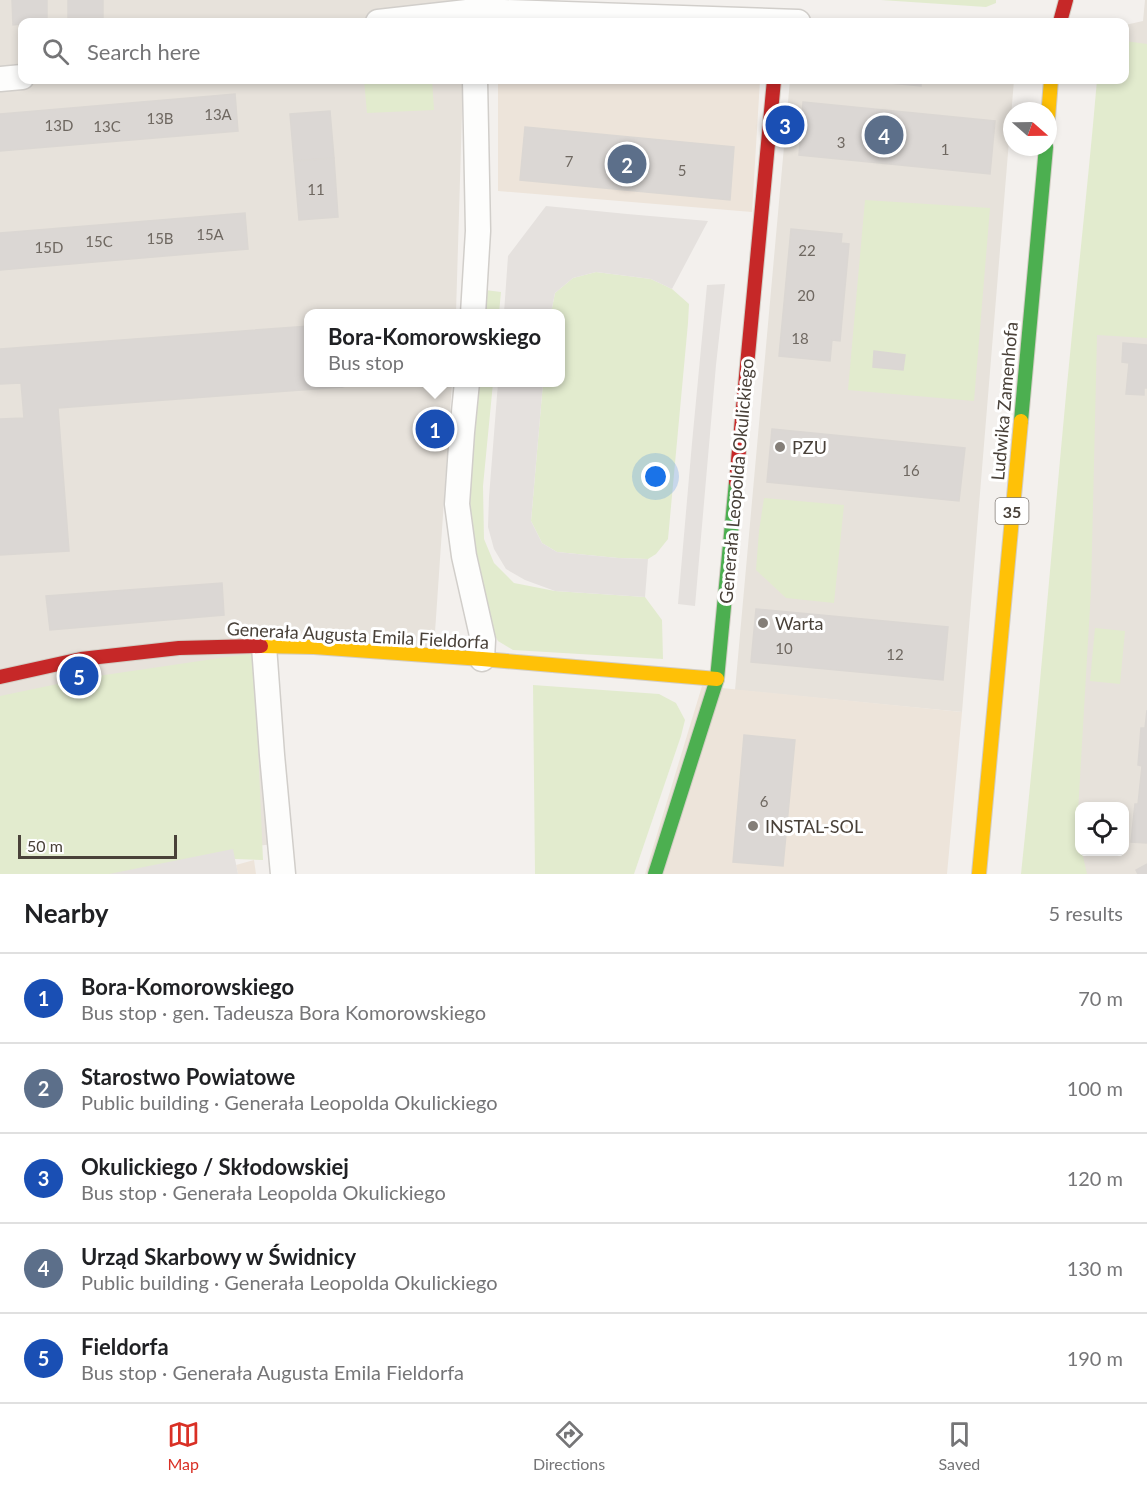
<!DOCTYPE html>
<html lang="en">
<head>
<meta charset="utf-8">
<style>
  body { margin:0; font-family:Lato,sans-serif; background:#f2f2f2; color:#202124 }
  .controls { position:absolute; right:18px; bottom:18px; display:grid; overflow:hidden; border-radius:12px; box-shadow:0 3px 9px #0003 }
  .controls button { width:54px; height:54px; display:grid; place-items:center; padding:0; border:0; border-bottom:2px solid #e0e0e0; background:#fff; color:#202124; font:30px sans-serif }
  .compass { position:absolute; left:1003px; top:102px; width:54px; height:54px; border-radius:50%; background:#fff; box-shadow:0 3px 9px #0003; rotate:110deg }
  .scale { position:absolute; left:18px; bottom:15px; width:159px; box-sizing:border-box; padding-left:6px; border:3px solid #494139; border-top:0; font-size:16px; line-height:21px; white-space:nowrap; color:#494139; -webkit-text-stroke:4px #fff; paint-order:stroke }
  .you { position:absolute; left:656px; top:477px; width:21px; height:21px; margin:-15px; border:4px solid #fff; border-radius:50%; background:#1a73e8; box-shadow:0 0 0 9px #1a73e833 }
  .badge { display:grid; place-items:center; width:39px; height:39px; border-radius:50%; background:#d93025; color:#fff; font-size:20px; font-weight:700 }
  .pin { position:absolute; translate:-50% -50%; border:3px solid #fff; box-shadow:0 2px 6px #0006 }
  .popup { position:absolute; left:304px; top:309px; width:261px; height:78px; box-sizing:border-box; display:grid; place-content:center; border-radius:12px; background:#fff; filter:drop-shadow(0 2px 4px #0005); font-size:20px; white-space:nowrap; color:#757577 }
  .popup b { font-size:22px; color:#202124 }
  .popup::after { content:''; position:absolute; left:50%; top:100%; margin-left:-12px; border:12px solid transparent; border-top-color:#fff }
  .list { margin:0; padding:0; list-style:none }
  h2 { display:flex; justify-content:space-between; align-items:center; height:78px; margin:0; padding:0 24px; font-size:26px }
  h2 small { font-size:20px; font-weight:400; color:#757577 }
  .list li { display:grid; grid-template-columns:39px 1fr auto; gap:18px; align-items:center; box-sizing:border-box; height:90px; padding:0 24px; border-top:2px solid #e0e0e0 }
  .list b { display:block; font-size:22px; white-space:nowrap }
  .list p { margin:0; font-size:20px; white-space:nowrap; color:#757577 }
  .list em { font-size:20px; font-style:normal; color:#757577 }
  .icon { flex:none; width:33px; height:33px; fill:none; stroke:currentColor; stroke-width:2; stroke-linecap:round; stroke-linejoin:round }
  .map { position:relative; flex:none; width:1147px; height:874px; overflow:hidden }
  .search { position:absolute; background:#fff; box-shadow:0 3px 9px #0003; left:18px; right:18px; top:18px; height:66px; display:flex; align-items:center; gap:15px; box-sizing:border-box; padding:0 21px; border-radius:12px; color:#757577; font-size:22px }
  .sheet { height:528px; background:#fff }
  nav { display:flex; justify-content:space-around; align-items:center; box-sizing:border-box; height:84px; border-top:2px solid #e0e0e0; background:#fff; font-size:16px; color:#757577 }
  nav a { display:grid; justify-items:center; gap:3px }
  nav .on { color:#d93025 }
  .map>svg:first-child { display:block }
  .residential { fill:#e7e2db; fill-rule:evenodd }
  .commercial { fill:#ede4da }
  .green { fill:#e2ebce }
  .parking { fill:#e5e1de }
  .building { fill:#dbd7d4; stroke:#dbd7d3; stroke-width:1.5 }
  .lines { fill:none; stroke-linecap:round; stroke-linejoin:round }
  .street-casing { stroke:#d1ceca; stroke-width:27 }
  .fast-casing { stroke:#d2cdc4; stroke-width:16 }
  .slow-casing { stroke:#d2cdc4; stroke-width:16 }
  .jam-casing { stroke:#d2cdc4; stroke-width:16 }
  .street { stroke:#fdfdfc; stroke-width:24 }
  .fast { stroke:#4caf50; stroke-width:14 }
  .slow { stroke:#ffc107; stroke-width:14 }
  .jam { stroke:#c62828; stroke-width:14 }
  .poi-dot { fill:#847e78; stroke:#fff; stroke-width:2 }
  .labels { text-anchor:middle; dominant-baseline:central; stroke-width:6; stroke-linejoin:round; paint-order:stroke }
  .number-label { font-size:15px; fill:#6f6861 }
  .shield { fill:#fff; stroke:#807a74; stroke-width:1.5 }
  .shield-label { font-size:16px; font-weight:bold; fill:#494139 }
  .street-label { font-size:18px; fill:#494139; stroke:#fff }
  .poi-label { font-size:18px; fill:#494139; stroke:#fff; text-anchor:start }
</style>
</head>
<body>
<div class="map">
<svg width="1147" height="874" viewBox="0 0 1147 874">
  <rect width="100%" height="100%" fill="#f3f0ed"/>
  <g class="residential">
    <path d="M0,0H465L464,22H22V80H463L456,313L309,314V382L452,383L434,647L261,639L274,844L0,874Z"/>
    <path d="M1145,0H1147V874H1029L1124,80L1125,25L1143,21ZM1080,806H1124V852H1080Z"/>
    <path d="M790,80H1014L962,712L735,690Z"/>
  </g>
  <g class="commercial">
    <path d="M498,80H760L752,212L498,191Z"/>
    <path d="M702,686L962,712L947,874H645Z"/>
    <path d="M254,860L256,874H238L236,865Z"/>
  </g>
  <g class="green">
    <path d="M881,0H996V3L986,7Z"/>
    <path d="M1125,41L1147,44V338L1097,335L1091,590L1077,829L1079,840L1080,852H1082L1087,874H1021C1038,715 1051,555 1066,395C1076,290 1088,185 1097,80H1124Z"/>
    <path d="M364,80H432L434,110L367,113Z"/>
    <path d="M865,200L990,208L974,401L848,390Z"/>
    <path d="M596,272L651,279L672,289L689,304L688,323L668,539L656,554L648,559L618,558L557,552L542,543L531,521L543,383L561,382V314L551,313L555,293L573,278Z"/>
    <path d="M485,290L501,292L499,313L483,314Z"/>
    <path d="M477,383H493L483,486L484,539L494,563L514,583L555,591L645,597L662,620L663,659L513,650L498,641L491,629L471,533L469,471Z"/>
    <path d="M764,498L844,505L834,603L786,598L756,570L759,531Z"/>
    <path d="M1095,628L1125,631L1120,684L1090,681Z"/>
    <path d="M254,653L263,860L235,859L139,874H0V696L91,677Z"/>
    <path d="M533,685L659,694L676,703L685,720L681,736L634,874H535Z"/>
  </g>
  <g class="parking">
    <path d="M546,206L627,214L708,221L672,289L651,279L596,272L573,278L555,293L551,313H504L508,256Z"/>
    <path d="M725,284L716,365L695,606L678,604L692,443L707,285Z"/>
    <path d="M498,383H543L531,521L542,543L557,552L618,558L648,559L645,597L555,591L525,580L506,569L494,549L488,527L489,497Z"/>
    <path d="M233,849L238,874H109Z"/>
  </g>
  <g class="building">
    <path d="M12,0H47V22H22V24L13,25Z"/>
    <rect x="68" y="0" width="35" height="18"/>
    <path d="M890,80H921V86L890,83Z"/>
    <path d="M235,94L238,131L0,151V114Z"/>
    <path d="M803,102L995,121L990,174L799,155Z"/>
    <path d="M330,111L334,158L294,161L290,114Z"/>
    <path d="M525,127L734,147L730,200L520,180Z"/>
    <path d="M334,158L338,217L299,220L294,161Z"/>
    <path d="M245,213L248,249L0,270V233Z"/>
    <path d="M791,229L842,234L841,243L849,244L840,341L832,340L830,361L779,356Z"/>
    <path d="M309,326V382H342V387L58,408L69,551L0,555V419L24,418L21,383L0,384V349Z"/>
    <path d="M1123,343L1147,345V388H1144V395L1126,394L1129,363L1122,362Z"/>
    <path d="M874,351L905,355L903,370L873,367Z"/>
    <path d="M342,382H370V384L346,386L342,387Z"/>
    <path d="M772,429L965,448L959,501L767,482Z"/>
    <path d="M222,583L224,615L50,630L46,596Z"/>
    <path d="M756,609L948,627L943,680L751,662Z"/>
    <path d="M1147,710V843L1131,842L1135,804H1138L1142,766L1138,765L1141,728H1145Z"/>
    <path d="M744,735L795,740L783,866L733,862Z"/>
    <path d="M1147,864V874H1138L1136,870Z"/>
  </g>
  <g class="lines">
    <defs>
      <g id="street">
        <path d="M378,22L475,11L798,22"/>
        <path d="M0,79L22,77"/>
        <path d="M473,314L478,231L475,80"/>
        <path d="M467,382L462,432L457,504L464,556L483,640L482,659"/>
        <path d="M264,646L272,755L283,874"/>
      </g>
      <g id="fast">
        <path d="M1021,421L1046,147"/>
        <path d="M655,874L717,679L736,482"/>
      </g>
      <g id="slow">
        <path d="M1048,118L1051,80"/>
        <path d="M261,646L314,647L482,659L717,679"/>
        <path d="M979,874L1021,421"/>
      </g>
      <g id="jam">
        <path d="M1060,22L1066,0"/>
        <path d="M736,482L774,80"/>
        <path d="M0,677L81,659L179,648L261,646"/>
      </g>
    </defs>
    <use href="#street" class="street-casing"/>
    <use href="#fast" class="fast-casing"/>
    <use href="#slow" class="slow-casing"/>
    <use href="#jam" class="jam-casing"/>
    <use href="#street" class="street"/>
    <use href="#fast" class="fast"/>
    <use href="#slow" class="slow"/>
    <use href="#jam" class="jam"/>
  </g>
  <g class="poi-dot">
    <circle cx="780" cy="447" r="6"/>
    <circle cx="763" cy="623" r="6"/>
    <circle cx="753" cy="826" r="6"/>
  </g>
  <g class="labels">
    <g class="number-label">
      <text x="218" y="114">13A</text>
      <text x="160" y="118">13B</text>
      <text x="59" y="125">13D</text>
      <text x="107" y="126">13C</text>
      <text x="841" y="142">3</text>
      <text x="945" y="149">1</text>
      <text x="569" y="161">7</text>
      <text x="682" y="170">5</text>
      <text x="316" y="189">11</text>
      <text x="210" y="234">15A</text>
      <text x="160" y="238">15B</text>
      <text x="99" y="241">15C</text>
      <text x="49" y="247">15D</text>
      <text x="807" y="250">22</text>
      <text x="806" y="295">20</text>
      <text x="800" y="338">18</text>
      <text x="911" y="470">16</text>
      <text x="784" y="648">10</text>
      <text x="895" y="654">12</text>
      <text x="764" y="801">6</text>
    </g>
    <rect class="shield" x="995.5" y="498" width="33" height="26" rx="4.5"/>
    <g class="shield-label">
      <text x="1012" y="511">35</text>
    </g>
    <g class="street-label">
      <text transform="translate(1004 401) rotate(-85)">Ludwika Zamenhofa</text>
      <text transform="translate(736 481) rotate(-85)">Generała Leopolda Okulickiego</text>
      <text transform="translate(358 635) rotate(3)">Generała Augusta Emila Fieldorfa</text>
    </g>
    <g class="poi-label">
      <text x="792" y="447">PZU</text>
      <text x="775" y="623">Warta</text>
      <text x="765" y="826">INSTAL-SOL</text>
    </g>
  </g>
</svg>
<div class="controls">
<button><svg class="icon" aria-label="locate" viewBox="0 0 24 24"><circle cx="12" cy="12" r="6"/><path d="M12 2v4M12 18v4M2 12h4M18 12h4"/></svg></button>
</div>
<svg class="compass" viewBox="-18 -18 36 36"><path d="M0-13l5 13h-10z" fill="#e53935"/><path d="M0 13l5-13h-10z" fill="#757577"/></svg>
<div class="scale">50 m</div>
<div class="you"></div>
<div class="pin badge" style="left:435px;top:429px;background:#1a4fb4">1</div>
<div class="popup"><b>Bora-Komorowskiego</b>Bus stop</div>
<div class="pin badge" style="left:627px;top:164px;background:#5c6f8a">2</div>
<div class="pin badge" style="left:785px;top:125px;background:#1a4fb4">3</div>
<div class="pin badge" style="left:884px;top:135px;background:#5c6f8a">4</div>
<div class="pin badge" style="left:79px;top:676px;background:#1a4fb4">5</div>
<div class="search"><svg class="icon" aria-label="search" viewBox="0 0 24 24"><circle cx="10" cy="10" r="6"/><path d="M15 15l6 6"/></svg>Search here</div>
</div>
<section class="sheet">
<h2>Nearby<small>5 results</small></h2>
<ul class="list">
<li><span class="badge" style="background:#1a4fb4">1</span><div><b>Bora-Komorowskiego</b><p>Bus stop · gen. Tadeusza Bora Komorowskiego</p></div><em>70 m</em></li>
<li><span class="badge" style="background:#5c6f8a">2</span><div><b>Starostwo Powiatowe</b><p>Public building · Generała Leopolda Okulickiego</p></div><em>100 m</em></li>
<li><span class="badge" style="background:#1a4fb4">3</span><div><b>Okulickiego / Skłodowskiej</b><p>Bus stop · Generała Leopolda Okulickiego</p></div><em>120 m</em></li>
<li><span class="badge" style="background:#5c6f8a">4</span><div><b>Urząd Skarbowy w Świdnicy</b><p>Public building · Generała Leopolda Okulickiego</p></div><em>130 m</em></li>
<li><span class="badge" style="background:#1a4fb4">5</span><div><b>Fieldorfa</b><p>Bus stop · Generała Augusta Emila Fieldorfa</p></div><em>190 m</em></li>
</ul>
</section>
<nav>
<a class="on"><svg class="icon" aria-label="map" viewBox="0 0 24 24"><path d="M3 6l6-2 6 2 6-2v14l-6 2-6-2-6 2zM9 4v14M15 6v14"/></svg>Map</a>
<a><svg class="icon" aria-label="directions" viewBox="0 0 24 24"><path d="M12 3l9 9-9 9-9-9zM9 14v-3h6M13 9l2 2-2 2"/></svg>Directions</a>
<a><svg class="icon" aria-label="saved" viewBox="0 0 24 24"><path d="M7 4h10v16l-5-4-5 4z"/></svg>Saved</a>
</nav>
</body>
</html>
